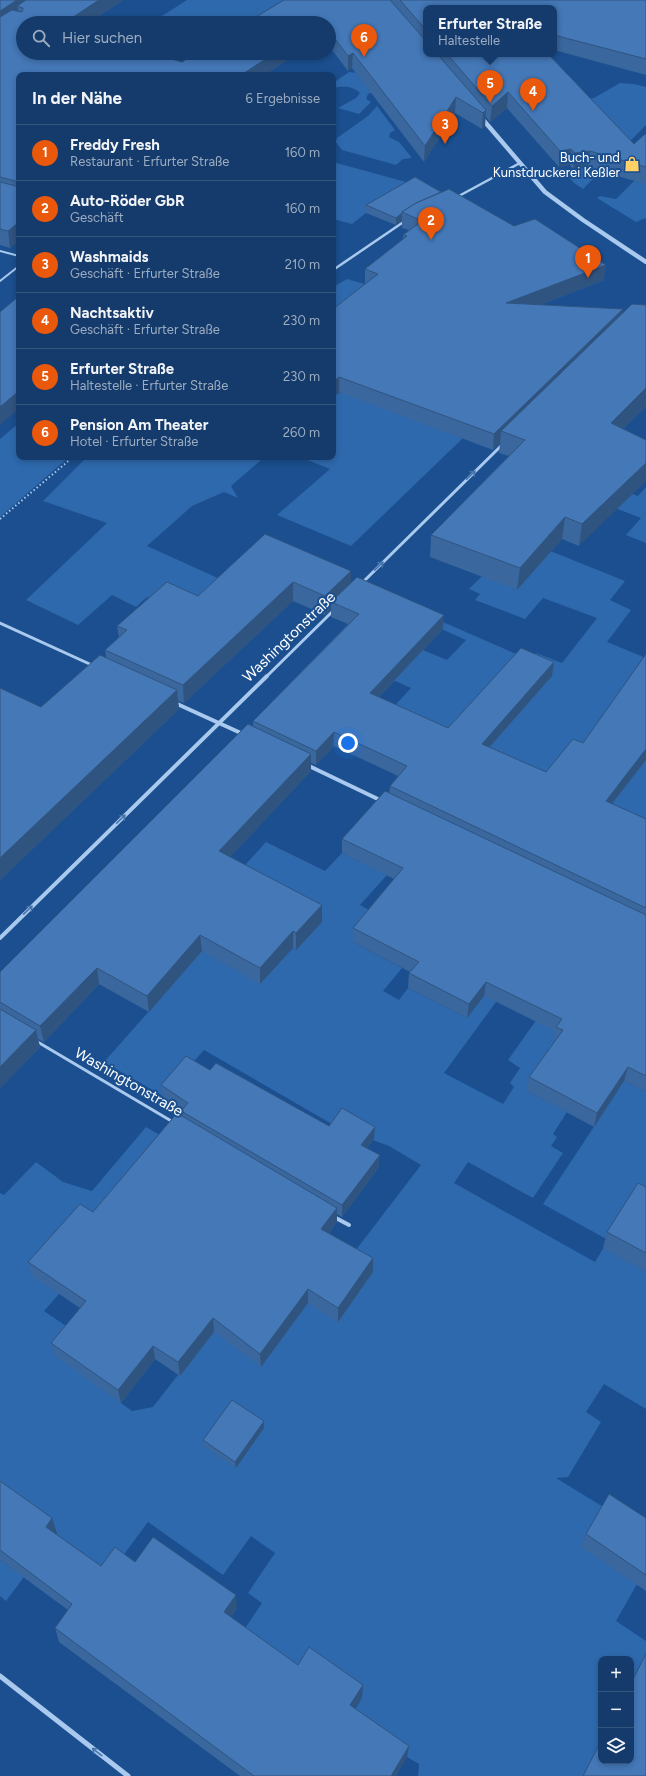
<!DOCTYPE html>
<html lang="de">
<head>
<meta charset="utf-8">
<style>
  body { margin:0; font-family:Figtree,sans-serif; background:#214673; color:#f1f3f6 }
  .controls { position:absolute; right:12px; bottom:12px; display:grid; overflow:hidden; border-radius:8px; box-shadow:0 2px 6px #0003 }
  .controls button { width:36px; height:36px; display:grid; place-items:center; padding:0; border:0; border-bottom:1px solid #33557e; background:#143b6b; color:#f1f3f6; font:20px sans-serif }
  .you { position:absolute; left:348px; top:743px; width:14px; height:14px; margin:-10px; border:3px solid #fff; border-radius:50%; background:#1a73e8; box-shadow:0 0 0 6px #1a73e833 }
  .badge { display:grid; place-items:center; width:26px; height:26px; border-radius:50%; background:#ea580c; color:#fff; font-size:13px; font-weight:700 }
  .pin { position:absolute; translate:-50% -33px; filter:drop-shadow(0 1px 2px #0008) }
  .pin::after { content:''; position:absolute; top:21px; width:14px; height:12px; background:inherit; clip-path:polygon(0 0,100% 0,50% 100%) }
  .popup { position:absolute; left:423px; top:5px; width:134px; height:52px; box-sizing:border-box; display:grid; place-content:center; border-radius:8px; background:#143b6b; filter:drop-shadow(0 1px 3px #0005); font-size:13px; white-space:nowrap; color:#9dadc1 }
  .popup b { font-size:15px; color:#f1f3f6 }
  .popup::after { content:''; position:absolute; left:50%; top:100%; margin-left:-8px; border:8px solid transparent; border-top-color:#143b6b }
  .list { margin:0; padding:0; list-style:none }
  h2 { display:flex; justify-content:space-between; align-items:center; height:52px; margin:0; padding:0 16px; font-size:17px }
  h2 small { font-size:13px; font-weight:400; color:#9dadc1 }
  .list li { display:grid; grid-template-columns:26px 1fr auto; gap:12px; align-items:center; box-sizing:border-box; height:56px; padding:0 16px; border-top:1px solid #33557e }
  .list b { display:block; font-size:15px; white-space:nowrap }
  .list p { margin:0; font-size:13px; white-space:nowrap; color:#9dadc1 }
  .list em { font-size:13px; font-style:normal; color:#9dadc1 }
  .icon { flex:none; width:22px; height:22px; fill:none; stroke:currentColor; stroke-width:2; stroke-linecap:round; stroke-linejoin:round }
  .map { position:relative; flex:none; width:646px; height:1776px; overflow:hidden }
  .search { position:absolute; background:#143b6b; box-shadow:0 2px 6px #0003; left:16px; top:16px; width:320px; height:44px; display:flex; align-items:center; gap:10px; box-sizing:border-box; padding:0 14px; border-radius:22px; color:#9dadc1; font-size:15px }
  .panel { position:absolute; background:#143b6b; box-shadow:0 2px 6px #0003; left:16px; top:72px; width:320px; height:388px; border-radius:8px }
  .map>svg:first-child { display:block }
  .green { fill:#2e69ad }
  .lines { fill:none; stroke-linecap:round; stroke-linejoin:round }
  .path { stroke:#a9c9ee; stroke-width:2; stroke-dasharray:1.5 2.5; stroke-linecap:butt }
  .service-far2 { stroke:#a9c9ee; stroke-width:2 }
  .service-far1 { stroke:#a9c9ee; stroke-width:3 }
  .service { stroke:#a9c9ee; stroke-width:4 }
  .minor-far3 { stroke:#a9c9ee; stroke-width:2.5 }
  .minor-far2 { stroke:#a9c9ee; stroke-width:3 }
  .minor-far1 { stroke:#a9c9ee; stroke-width:4 }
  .minor { stroke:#a9c9ee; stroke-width:5 }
  .tertiary { stroke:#a9c9ee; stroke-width:4.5 }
  .wall { fill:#3a679d }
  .shaded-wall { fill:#305480 }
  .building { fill:#4478b7; stroke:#305480 }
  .oneway { stroke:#4674ac }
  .labels { text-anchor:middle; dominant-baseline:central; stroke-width:4; stroke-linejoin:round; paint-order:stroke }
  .far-poi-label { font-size:13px; fill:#fff; stroke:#1b4f8f; text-anchor:end }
  .street-label { font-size:15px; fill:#fff; stroke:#1b4f8f }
</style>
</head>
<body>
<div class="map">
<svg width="646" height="1776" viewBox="0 0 646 1776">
  <rect width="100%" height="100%" fill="#1b4f8f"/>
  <g class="green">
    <path d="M187,0H305L272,23H151Z"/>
    <path d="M349,72L365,74L377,90L368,94L366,99L371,102L359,114L338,108L356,98L360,93C352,86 344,86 333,88V83Z"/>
    <path d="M620,83L634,84L646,87V125L583,189L574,183L564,171L588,168L589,99L594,98Z"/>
    <path d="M377,106L395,130L390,133L389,137L399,142L412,158L403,159L396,165L342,150L336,142L337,138L368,116Z"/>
    <path d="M333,162L417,185L366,213L352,224L333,219Z"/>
    <path d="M634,181L646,182V218L636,222L597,198L600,196L616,199Z"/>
    <path d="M347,279L365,284L462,439L351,546L277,515L330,469L300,457H333V398L383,355L333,325V287Z"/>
    <path d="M19,423V457H69L0,517V439Z"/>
    <path d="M87,457H254L261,460L231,486L238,498L224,492L192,506L147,546L231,584L226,600L161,603L147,597L136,607L112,595L78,625L26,600L107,523L43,501Z"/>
    <path d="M646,487V543L626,535L641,518L607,505L618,489L638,496Z"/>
    <path d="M548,550L625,581L610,600L631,610L607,642L646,658V835L616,813L613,802L554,775L350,754L411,688L334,654L423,650L447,660L466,640L383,603L388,598L530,660L536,653L562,663L597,618L543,598L525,619L475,600L480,594L469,589L482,576Z"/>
    <path d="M266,842L325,871L342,853L387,875L360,905L376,914L353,942L402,968L383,991L399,1000L408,988L467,1018L491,986L496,1002L444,1073L503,1104L514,1087L510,1083L520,1068L508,1060L547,1005L571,1017L554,1041L560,1044L527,1091L567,1112L553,1134L557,1137L551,1146L563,1153L533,1198L468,1162L454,1183L595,1262L608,1240L543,1204L624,1081L646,1092V1206L634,1265L646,1272V1409L604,1384L586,1412L601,1422L568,1477L556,1478L605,1508L582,1547L637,1584L616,1621L646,1641V1655L631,1683V1659H601V1742L583,1776H418L419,1764L407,1757L350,1717L362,1698L298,1678L240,1636L262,1603L248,1593L275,1553L251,1536L223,1575L148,1522L105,1580L50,1541L56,1533L0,1500V1193L4,1195L36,1162L63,1182L92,1191L146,1127L186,1150L44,1311L75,1332L121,1403L132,1411L153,1407L216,1326L308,1303L349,1259L421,1165L389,1146L337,1127L204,1050L163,1096L104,1062L174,983L203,947L245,922L296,950L322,922L235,876Z"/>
    <path d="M0,1560L24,1577L6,1601L0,1596Z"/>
  </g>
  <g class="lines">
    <path class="path" d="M0,519L73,457"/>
    <g class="service-far2">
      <path d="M0,251L19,256"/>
      <path d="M0,281L19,266"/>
    </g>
    <path class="service-far1" d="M36,1041L173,1122"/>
    <path class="service" d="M334,1217L349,1225"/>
    <g class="minor-far3">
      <path d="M457,197L520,163"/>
      <path d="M333,270L405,221"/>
    </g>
    <g class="minor-far2">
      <path d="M362,583L502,445"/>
      <path d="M0,623L94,666"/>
      <path d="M266,677L335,609"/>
    </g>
    <g class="minor-far1">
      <path d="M175,703L243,734"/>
      <path d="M307,765L382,801"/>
      <path d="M0,938L267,676"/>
    </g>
    <path class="minor" d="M0,1676L128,1776"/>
    <path class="tertiary" d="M479,115L545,192L583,220L646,262"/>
  </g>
  <g class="wall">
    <path d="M0,0H123L88,23H23L182,62L19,75V241L10,248L0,245Z"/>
    <path d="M284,0H646V75L554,50V8H426V54H548L634,144L646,133V184L588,168L573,170L570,165L559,167L507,108L490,122L485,116V127L482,129L455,113L424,162L352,68L348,71L329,46V23H246Z"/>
    <path d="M441,192L604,280L540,305L622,314L646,406L623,429L579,546L562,539L517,590L430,557L431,535L509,456L499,453L500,443L493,450L339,392L333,398L365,284V269L403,239V235L409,230L402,228V221L396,225L366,213V205Z"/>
    <path d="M351,571V583L443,629L379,697L448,728L554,662L552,676L490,747L546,772L583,743L646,654V760L612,804L646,819V1092L624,1081L594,1127L527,1091L529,1077L555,1041H554L555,1031L484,996L467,1018L408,988L409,973L410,972L353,942V928L394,879L342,853V839L389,793L390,786L398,776L334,746L316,765L311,763V771L230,857L322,905V922L296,950L293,948L260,984L202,951L149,1012L99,984L44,1042L38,1039L40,1047L0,1088V972L253,726V721L348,624L331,617V609L325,615L293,601L184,703L178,701L179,709L0,880V688L41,707L106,657L105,650L119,638L117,626L198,596Z"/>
    <path d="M210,1070L329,1126L374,1139L367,1148L379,1167L342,1217L337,1214V1222L329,1233L373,1272L338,1322L308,1303L261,1367L214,1332L180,1376L155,1359L121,1403L55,1356L51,1343L80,1308L32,1276L28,1262L93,1212L181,1116V1111L182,1110L162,1097L161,1085Z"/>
    <path d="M646,1187V1272L603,1248L607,1232Z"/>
    <path d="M264,1428L236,1468L204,1446L203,1440Z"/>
    <path d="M0,1481L52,1518L57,1533L56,1534L101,1566L135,1562L237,1608L231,1617L298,1665L363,1685L362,1698L355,1708L409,1746L407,1757L396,1776H240L59,1642L55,1628L68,1610L0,1560Z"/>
    <path d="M646,1518V1591L581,1547L586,1534Z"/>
  </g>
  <g class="shaded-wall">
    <path d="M17,0H41L23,8L17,6L19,15L0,28V11Z"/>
    <path d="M99,0H123L88,23H64Z"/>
    <path d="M275,53H298L265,75H241Z"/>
    <path d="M353,53L352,68L348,71V56Z"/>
    <path d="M508,92L507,108L490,122L492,106Z"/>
    <path d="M456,97L455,113L424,162L425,146Z"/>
    <path d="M486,110L485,127L482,129L483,113Z"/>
    <path d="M571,149L570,165L559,167L560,151Z"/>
    <path d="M590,151L588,168L573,170L575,153Z"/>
    <path d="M402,213V221L396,225V218Z"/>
    <path d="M19,222V241L10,248L8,231Z"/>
    <path d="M606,265L604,280L504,319L506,303Z"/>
    <path d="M623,309L621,325L501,431L500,443L493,450L494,434Z"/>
    <path d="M339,377V392L333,398V382Z"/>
    <path d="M646,388V406L608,444L611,423Z"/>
    <path d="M19,391V409L0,425V407Z"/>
    <path d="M646,463V481L579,546L582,524Z"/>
    <path d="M565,517L562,539L517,590L520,568Z"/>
    <path d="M351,571V589L331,602V609L325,615V596Z"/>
    <path d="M293,582V601L184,703L183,685Z"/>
    <path d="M444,615L443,629L369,707L370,693Z"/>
    <path d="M554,662L552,676L480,758L482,744Z"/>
    <path d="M177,690L179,709L0,880V858Z"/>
    <path d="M334,732V746L316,765V751Z"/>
    <path d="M646,749V760L603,815L606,801Z"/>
    <path d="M311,754V771L220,868L219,851Z"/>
    <path d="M322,905V922L296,950V933Z"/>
    <path d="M293,931V948L260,984V968Z"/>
    <path d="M200,935L202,951L149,1012L147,996Z"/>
    <path d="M97,968L99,984L44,1042L40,1026Z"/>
    <path d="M486,982L484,996L467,1018L469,1004Z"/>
    <path d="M36,1030L40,1047L0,1088V1067Z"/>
    <path d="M628,1067L624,1081L594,1127L597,1113Z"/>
    <path d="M375,1127L374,1139L361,1156V1145Z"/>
    <path d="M380,1155L379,1167L342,1217V1205Z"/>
    <path d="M337,1208V1222L321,1243V1229Z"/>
    <path d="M373,1258V1272L338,1322V1308Z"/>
    <path d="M308,1289V1303L261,1367L260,1354Z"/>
    <path d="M213,1318L214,1332L180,1376L178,1362Z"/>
    <path d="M153,1346L155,1359L121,1403L118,1390Z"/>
    <path d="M264,1421V1428L236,1468L235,1462Z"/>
    <path d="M52,1518L57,1533L50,1541L46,1527Z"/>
    <path d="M236,1595L237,1608L226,1625L224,1612Z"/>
    <path d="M363,1685L362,1698L350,1717V1705Z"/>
    <path d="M409,1746L407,1757L396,1776H391Z"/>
  </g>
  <g class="building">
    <path d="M0,0H17L0,11Z"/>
    <path d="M26,0H99L64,23H23V53H149L182,62L197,53H275L241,75H19V222L8,231L0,229V182L16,186L19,185V182L0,177V17L12,10L22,12L23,8L17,6Z"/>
    <path d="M284,0H390L426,41V54H437L486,110L483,113L456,97L425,146L353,53L348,56L329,31V23H323L322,22L320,23H246Z"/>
    <path d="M400,0H646V59L554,35V8H426V30Z"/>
    <path d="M447,54H548L634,144L646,133V167L590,151L575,153L571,149L560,151L508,92L492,106Z"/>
    <path d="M415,177L441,192L416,203L402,212V213L396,218L366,205Z"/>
    <path d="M449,189L514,226L535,219L606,265L506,303L623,309L494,434L339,377L333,382V309L378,274L365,269L407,236L403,235L422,221L402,212L416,203Z"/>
    <path d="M19,296V391L0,407V312Z"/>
    <path d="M632,304L646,305V388L611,423L646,440V463L582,524L565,517L520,568L431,535L525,440L501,431Z"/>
    <path d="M265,534L351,571L325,596L293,582L183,685L105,650L127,630L117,626L167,582L198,596Z"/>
    <path d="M357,577L444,615L370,693L448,728L521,648L554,662L482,744L546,772L573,739L583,743L646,654V749L606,801L646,819V908L390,786L407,766L334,732L316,751L253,721L359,614L331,602Z"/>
    <path d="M100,655L177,690L0,858V688L41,707Z"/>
    <path d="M248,724L311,754L219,851L322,905L296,933L293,931L260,968L200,935L147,996L97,968L40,1026L0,1002V972Z"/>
    <path d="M385,791L646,915V1076L628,1067L597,1113L529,1077L563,1030L556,1027L562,1019L486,982L469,1004L409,973L419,962L353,928L403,868L342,839Z"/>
    <path d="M0,1009L36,1030L0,1067Z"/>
    <path d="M186,1056L210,1070L216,1063L329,1126L342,1108L375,1127L361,1145L380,1155L342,1205L181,1111L188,1103L161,1085Z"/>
    <path d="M177,1113L337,1208L321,1229L373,1258L338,1308L308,1289L260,1354L213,1318L178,1362L153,1346L118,1390L51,1343L86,1301L28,1262L80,1204L93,1212Z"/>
    <path d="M638,1183L646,1187V1253L607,1232Z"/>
    <path d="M232,1400L264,1421L235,1462L203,1440Z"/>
    <path d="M0,1481L52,1518L46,1527L101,1566L115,1547L135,1562L153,1537L236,1595L224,1612L298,1665L309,1647L363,1685L350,1705L409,1746L391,1776H254L55,1628L72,1604L0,1550Z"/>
    <path d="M609,1494L646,1518V1575L586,1534Z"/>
    <path d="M646,1654V1776H583L601,1741V1761H631V1683Z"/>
  </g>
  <defs><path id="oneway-shaft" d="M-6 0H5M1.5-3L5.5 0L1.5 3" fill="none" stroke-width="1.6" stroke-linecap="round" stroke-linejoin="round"/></defs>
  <g class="oneway">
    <use href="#oneway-shaft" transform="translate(471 475) rotate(-44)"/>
    <use href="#oneway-shaft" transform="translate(379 566) rotate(-44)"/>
    <use href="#oneway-shaft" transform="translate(121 819) rotate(-44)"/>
    <use href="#oneway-shaft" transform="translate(28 910) rotate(-44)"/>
    <use href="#oneway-shaft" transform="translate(97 1752) rotate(-142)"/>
  </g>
  <defs>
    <symbol id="shop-bare" viewBox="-9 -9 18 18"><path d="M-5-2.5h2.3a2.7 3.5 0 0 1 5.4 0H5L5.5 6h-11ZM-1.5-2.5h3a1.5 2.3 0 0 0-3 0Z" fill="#ffd166" stroke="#1b4f8f" stroke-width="2.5" paint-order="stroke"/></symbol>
  </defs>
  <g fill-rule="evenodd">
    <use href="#shop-bare" x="621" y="153" width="22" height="22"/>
  </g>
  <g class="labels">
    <g class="far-poi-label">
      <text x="620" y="157">Buch- und<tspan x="620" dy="15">Kunstdruckerei Keßler</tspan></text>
    </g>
    <g class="street-label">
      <text transform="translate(289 637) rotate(-44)">Washingtonstraße</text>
      <text transform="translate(129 1082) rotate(30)">Washingtonstraße</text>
    </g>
  </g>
</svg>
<div class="controls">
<button>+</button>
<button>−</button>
<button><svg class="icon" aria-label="layers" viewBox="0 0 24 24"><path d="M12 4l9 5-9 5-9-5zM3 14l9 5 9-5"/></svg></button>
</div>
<div class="you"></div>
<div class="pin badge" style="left:588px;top:278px">1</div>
<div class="pin badge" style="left:431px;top:240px">2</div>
<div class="pin badge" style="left:445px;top:144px">3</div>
<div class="pin badge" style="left:533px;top:111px">4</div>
<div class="pin badge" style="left:490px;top:103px">5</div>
<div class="popup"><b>Erfurter Straße</b>Haltestelle</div>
<div class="pin badge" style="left:364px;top:57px">6</div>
<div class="search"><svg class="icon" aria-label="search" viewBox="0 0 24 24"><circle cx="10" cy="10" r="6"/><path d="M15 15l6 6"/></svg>Hier suchen</div>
<section class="panel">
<h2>In der Nähe<small>6 Ergebnisse</small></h2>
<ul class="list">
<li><span class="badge">1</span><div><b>Freddy Fresh</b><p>Restaurant · Erfurter Straße</p></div><em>160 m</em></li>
<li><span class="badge">2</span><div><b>Auto-Röder GbR</b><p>Geschäft</p></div><em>160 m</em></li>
<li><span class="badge">3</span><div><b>Washmaids</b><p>Geschäft · Erfurter Straße</p></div><em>210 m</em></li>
<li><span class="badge">4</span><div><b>Nachtsaktiv</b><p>Geschäft · Erfurter Straße</p></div><em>230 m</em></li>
<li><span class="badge">5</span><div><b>Erfurter Straße</b><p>Haltestelle · Erfurter Straße</p></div><em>230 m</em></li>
<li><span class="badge">6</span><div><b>Pension Am Theater</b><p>Hotel · Erfurter Straße</p></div><em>260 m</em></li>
</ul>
</section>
</div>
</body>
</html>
